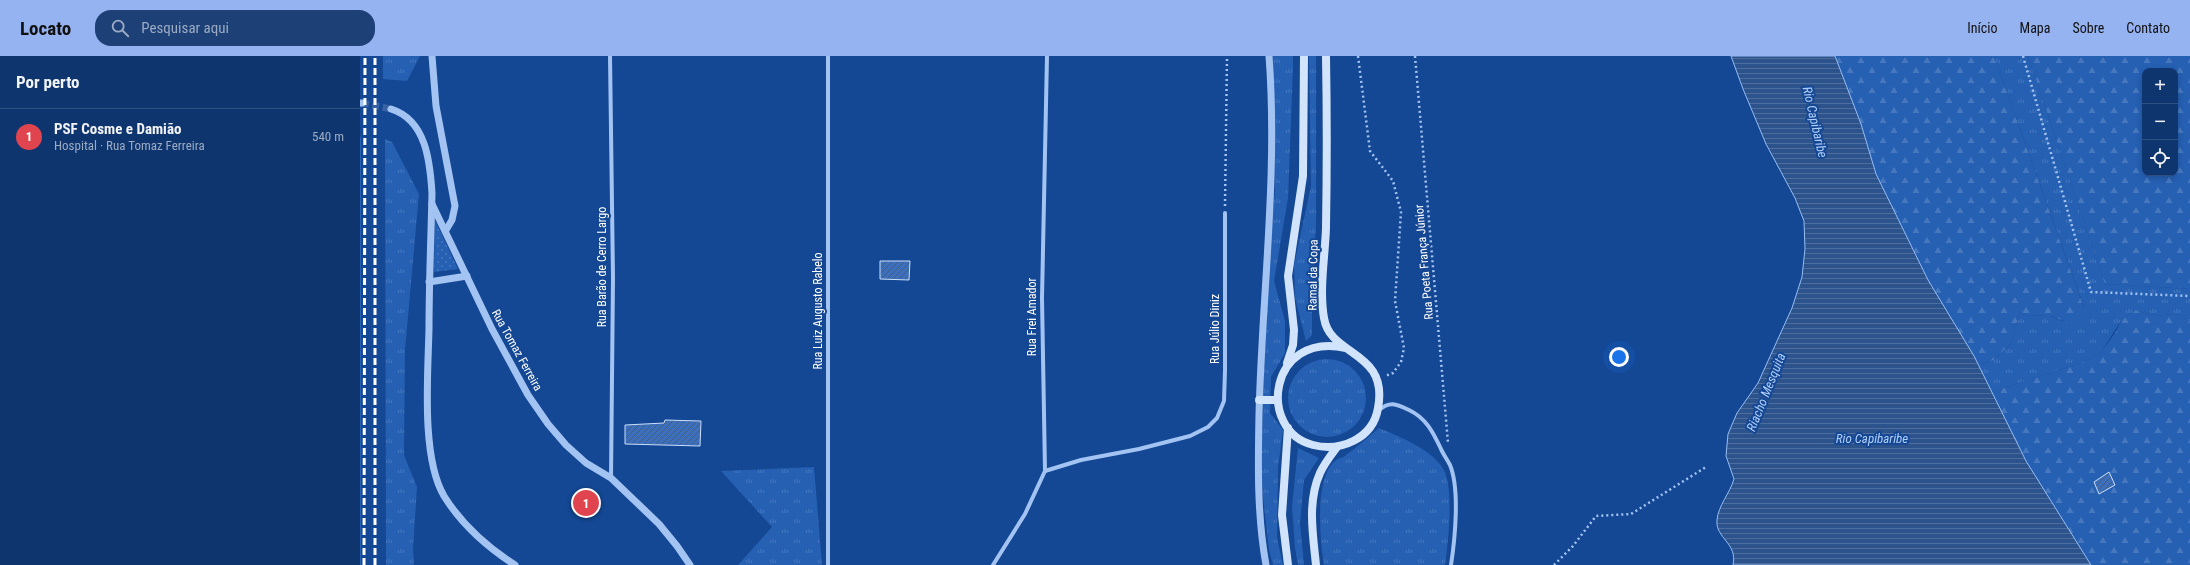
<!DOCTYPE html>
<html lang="pt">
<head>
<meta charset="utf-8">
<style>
  body { margin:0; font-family:"Roboto Condensed",sans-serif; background:#1d4077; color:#f1f3f6 }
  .controls { position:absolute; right:12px; top:12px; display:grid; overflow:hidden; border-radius:8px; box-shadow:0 2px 6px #0003 }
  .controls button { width:36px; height:36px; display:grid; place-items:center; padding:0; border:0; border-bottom:1px solid #2f5082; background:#0f356f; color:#f1f3f6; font:20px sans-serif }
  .you { position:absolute; left:1259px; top:301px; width:14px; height:14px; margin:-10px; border:3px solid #fff; border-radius:50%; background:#1a73e8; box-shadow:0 0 0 6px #1a73e833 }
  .badge { display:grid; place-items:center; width:26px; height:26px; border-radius:50%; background:#95b2f1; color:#fff; font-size:13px; font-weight:700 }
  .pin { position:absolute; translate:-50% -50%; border:2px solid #fff; box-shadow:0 1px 4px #0006 }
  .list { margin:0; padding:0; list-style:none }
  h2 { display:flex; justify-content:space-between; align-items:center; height:52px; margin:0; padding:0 16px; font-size:17px }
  h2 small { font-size:13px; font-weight:400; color:#9babc3 }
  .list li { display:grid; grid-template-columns:26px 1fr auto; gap:12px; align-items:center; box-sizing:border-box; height:56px; padding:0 16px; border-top:1px solid #2f5082 }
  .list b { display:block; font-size:15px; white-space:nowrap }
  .list p { margin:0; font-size:13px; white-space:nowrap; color:#9babc3 }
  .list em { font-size:13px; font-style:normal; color:#9babc3 }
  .icon { flex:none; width:22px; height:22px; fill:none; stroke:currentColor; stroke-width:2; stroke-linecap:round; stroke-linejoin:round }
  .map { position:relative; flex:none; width:1830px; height:509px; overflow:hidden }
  header { display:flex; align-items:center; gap:24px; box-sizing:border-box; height:56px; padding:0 20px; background:#95b2f1; color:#111 }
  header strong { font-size:19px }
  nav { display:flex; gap:22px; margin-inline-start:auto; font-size:14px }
  .search { width:280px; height:36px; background:#1d4077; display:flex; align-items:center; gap:10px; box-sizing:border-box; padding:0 14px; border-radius:16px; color:#9babc3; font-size:15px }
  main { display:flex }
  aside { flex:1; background:#0f356f }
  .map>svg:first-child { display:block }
  .grass { fill:url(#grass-tufts) }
  .forest { fill:url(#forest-firs); fill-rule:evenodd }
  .park { fill:url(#park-dots) }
  .water { fill:url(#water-rules); stroke:#95bef5 }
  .building { fill:url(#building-hatch); stroke:#cadffd }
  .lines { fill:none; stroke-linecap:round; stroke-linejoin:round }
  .tertiary-tunnel { stroke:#3763a4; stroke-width:7; stroke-dasharray:7 3.5; stroke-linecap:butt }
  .path { stroke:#a3c4f2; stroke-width:2.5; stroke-dasharray:2 3; stroke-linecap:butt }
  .minor { stroke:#a3c4f2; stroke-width:4 }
  .tertiary { stroke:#a3c4f2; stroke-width:7 }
  .secondary { stroke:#d2e3fc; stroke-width:8 }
  .rail { stroke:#fff; stroke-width:3; stroke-dasharray:7 3; stroke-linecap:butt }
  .labels { text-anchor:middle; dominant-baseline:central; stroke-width:4; stroke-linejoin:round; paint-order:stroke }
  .street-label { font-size:12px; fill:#fff; stroke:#144794 }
  .water-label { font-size:13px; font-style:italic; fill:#afcef9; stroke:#144794 }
</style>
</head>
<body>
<header>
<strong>Locato</strong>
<div class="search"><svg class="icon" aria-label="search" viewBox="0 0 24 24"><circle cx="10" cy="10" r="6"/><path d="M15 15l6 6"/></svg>Pesquisar aqui</div>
<nav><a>Início</a><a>Mapa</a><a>Sobre</a><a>Contato</a></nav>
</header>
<main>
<aside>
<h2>Por perto<small></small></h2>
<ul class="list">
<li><span class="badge" style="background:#e0444e">1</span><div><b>PSF Cosme e Damião</b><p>Hospital · Rua Tomaz Ferreira</p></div><em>540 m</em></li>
</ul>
</aside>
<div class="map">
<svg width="1830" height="509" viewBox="0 0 1830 509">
  <defs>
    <pattern id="grass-tufts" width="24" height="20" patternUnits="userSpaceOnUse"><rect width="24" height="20" fill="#2660b3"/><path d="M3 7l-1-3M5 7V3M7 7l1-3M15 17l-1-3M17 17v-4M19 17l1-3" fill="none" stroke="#4778be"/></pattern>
    <pattern id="forest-firs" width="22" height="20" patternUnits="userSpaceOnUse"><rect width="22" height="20" fill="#2660b3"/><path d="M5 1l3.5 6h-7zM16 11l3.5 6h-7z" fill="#4778be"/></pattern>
    <pattern id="park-dots" width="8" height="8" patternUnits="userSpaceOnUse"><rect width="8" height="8" fill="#2660b3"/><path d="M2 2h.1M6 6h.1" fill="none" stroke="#4778be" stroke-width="1.8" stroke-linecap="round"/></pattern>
    <pattern id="water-rules" width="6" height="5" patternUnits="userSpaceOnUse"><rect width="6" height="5" fill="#2d538c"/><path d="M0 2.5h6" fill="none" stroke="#4c6d9d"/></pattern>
    <pattern id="building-hatch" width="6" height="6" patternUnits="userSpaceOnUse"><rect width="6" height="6" fill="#3d70bc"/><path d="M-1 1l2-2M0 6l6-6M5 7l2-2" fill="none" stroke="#455c7e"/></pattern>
  </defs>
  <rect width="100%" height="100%" fill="#144794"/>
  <g class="grass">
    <path d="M23,0H60L47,25L23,23Z"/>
    <path d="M912,0H933V12L928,142L914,225L925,265V297L911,321L910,357L923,374L918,412L917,482L923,509H913L909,494L901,423L906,224L915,134V68Z"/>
    <path d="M949,0H956V170L952,239V279L946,285L935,242L934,209L951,130Z"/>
    <path d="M1634,0H1668L1745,228L1830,233V267C1818,252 1810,261 1795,259C1789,259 1782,256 1776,254L1762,263L1741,296L1724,306L1631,336L1618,309L1634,304L1651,287L1660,256L1665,259L1690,260L1702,265L1723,260L1724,251Z"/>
    <path d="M1,80V509H0V81Z"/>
    <path d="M25,83L32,86L59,138L45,294L44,399L57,431L53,493L54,509H26Z"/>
    <circle cx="967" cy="342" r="39"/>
    <path d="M1019,372C1040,381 1069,392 1082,411C1095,428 1088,488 1085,509H964C960,485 954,422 975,405C978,402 983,402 986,399C997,391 1008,381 1019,372Z"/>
    <path d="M938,392L959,402L944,424L940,467L944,509H938L935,492L932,450Z"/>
    <path d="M454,411L462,509H378L412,471L361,415Z"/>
  </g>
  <g class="forest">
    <path d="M1475,0H1634L1724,252L1723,260L1712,268L1690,260L1665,259L1660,256L1651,287L1634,304L1618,309L1568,224L1516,118L1501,68Z"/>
    <path d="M1668,0H1830V233L1745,228ZM1785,15H1815V117H1785Z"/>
    <path d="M1776,254C1782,256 1789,259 1795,259C1810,261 1818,252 1830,267V509H1731L1666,405L1631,336L1724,306L1741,296L1755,277L1762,263Z"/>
  </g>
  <path class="park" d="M75,164L98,213L74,216Z"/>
  <path class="water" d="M1371,0H1475L1501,68L1516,118L1568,224L1614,300L1666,405L1731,509H1373C1378,487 1355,482 1357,464C1358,450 1370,437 1374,423L1366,400L1368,378L1377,357L1398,327L1432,252L1442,221L1445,193L1444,165L1435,142L1406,88L1383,33Z"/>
  <g class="building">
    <path d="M520,205H550L549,224L520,223Z"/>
    <path d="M305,364L341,365L340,390L265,388V369L304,367Z"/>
    <path d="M1749,416L1755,429L1739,438L1734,426Z"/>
  </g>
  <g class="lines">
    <path class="tertiary-tunnel" d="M2,47L31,53"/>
    <g class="path">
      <path d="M998,0L1010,95L1033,125L1041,156L1035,245L1044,292L1041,306L1033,317L1025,320"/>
      <path d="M1055,0L1088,387"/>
      <path d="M1663,0L1731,236L1830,240"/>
      <path d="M865,150L867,0"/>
      <path d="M1194,509L1213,490L1236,460L1271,458L1346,411"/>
    </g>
    <g class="minor">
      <path d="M250,0L253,222L251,422"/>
      <path d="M468,0V509"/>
      <path d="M1019,354C1030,345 1036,348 1049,354C1066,362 1073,376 1081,393C1083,398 1087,403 1090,409C1100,433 1095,483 1091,509"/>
      <path d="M685,415L721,404L779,393L830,380L848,371L857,362L864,345L865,314V157"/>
      <path d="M633,509L665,458L685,415L682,242L687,0"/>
    </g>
    <g class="tertiary">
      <path d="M72,0L76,50L95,150L92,164L86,174"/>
      <path d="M0,47H2"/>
      <path d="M31,53C66,64 70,105 72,137C71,182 69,228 69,273C68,318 61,401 84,440C102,469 127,491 155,509"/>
      <path d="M72,148L132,273L168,339L188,368L206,389L226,407L251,422L299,468L317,490L330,509"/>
      <path d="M69,226L107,220"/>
      <path d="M906,509C897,459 898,409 899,358C902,239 918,119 909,0"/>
    </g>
    <g class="secondary">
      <path d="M966,0C967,57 967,115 966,172C965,201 959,233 964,262C970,301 1029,294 1018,352C1013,383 980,396 953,389C897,375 908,275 986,292"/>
      <path d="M927,307L933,289L934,274L928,220L943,120L944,0"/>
      <path d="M899,344H917"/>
      <path d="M928,372L922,459L928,509"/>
      <path d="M956,509C953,479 947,446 960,417C964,408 971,399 977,391"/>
    </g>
    <g class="rail">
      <path d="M4,509L5,0"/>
      <path d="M15,509V0"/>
    </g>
  </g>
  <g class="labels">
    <g class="street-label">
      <text transform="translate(1064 206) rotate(-95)">Rua Poeta França Júnior</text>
      <text transform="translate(242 211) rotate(-90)">Rua Barão de Cerro Largo</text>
      <text transform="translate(953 219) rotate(-89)">Ramal da Copa</text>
      <text transform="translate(458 255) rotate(-90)">Rua Luiz Augusto Rabelo</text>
      <text transform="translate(672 261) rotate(-90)">Rua Frei Amador</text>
      <text transform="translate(855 273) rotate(-90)">Rua Júlio Diniz</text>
      <text transform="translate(157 294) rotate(61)">Rua Tomaz Ferreira</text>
    </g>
    <g class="water-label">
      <text transform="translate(1455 66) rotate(77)">Rio Capibaribe</text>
      <text transform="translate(1406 336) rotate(-68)">Riacho Mesquita</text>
      <text x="1512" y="382">Rio Capibaribe</text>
    </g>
  </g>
</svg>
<div class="controls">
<button>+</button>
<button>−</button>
<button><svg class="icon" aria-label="locate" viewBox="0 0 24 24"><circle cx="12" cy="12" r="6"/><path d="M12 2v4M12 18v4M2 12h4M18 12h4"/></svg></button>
</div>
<div class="you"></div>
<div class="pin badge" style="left:226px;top:447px;background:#e0444e">1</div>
</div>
</main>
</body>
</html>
